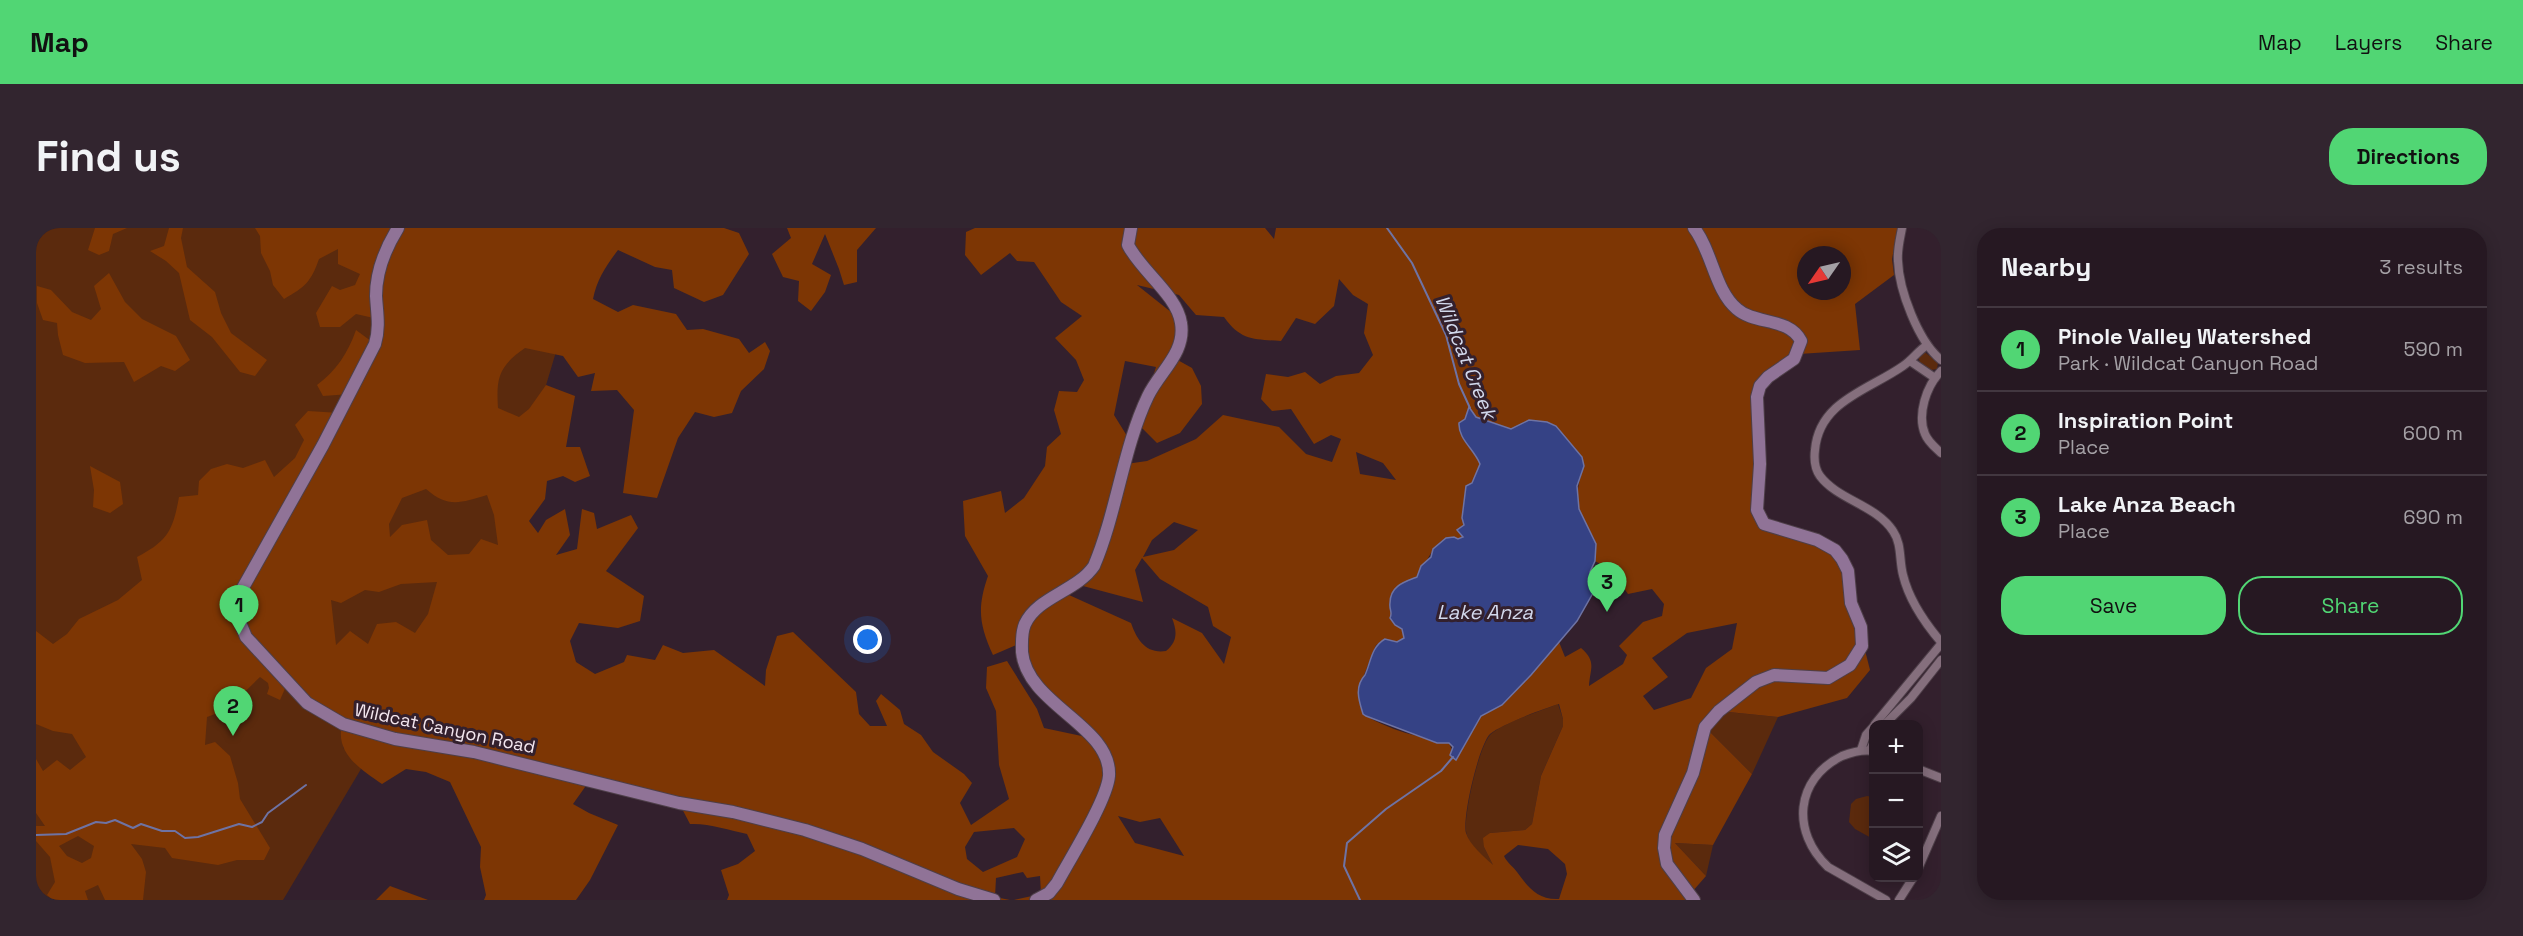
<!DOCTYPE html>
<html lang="en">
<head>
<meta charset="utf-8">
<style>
  body { margin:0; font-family:"Space Grotesk",sans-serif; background:#32252f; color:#f1f3f6 }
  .controls { position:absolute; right:18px; bottom:18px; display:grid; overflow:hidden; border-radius:12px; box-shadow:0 3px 15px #0003 }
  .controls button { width:54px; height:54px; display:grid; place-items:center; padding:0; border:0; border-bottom:2px solid #423740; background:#261822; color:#f1f3f6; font:30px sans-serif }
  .compass { position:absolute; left:1761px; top:18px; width:54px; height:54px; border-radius:50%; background:#261822; box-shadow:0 3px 15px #0003; rotate:236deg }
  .you { position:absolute; left:832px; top:412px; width:21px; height:21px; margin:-15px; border:4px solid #fff; border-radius:50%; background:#1a73e8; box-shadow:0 0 0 9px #1a73e833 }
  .badge { display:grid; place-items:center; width:39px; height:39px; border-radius:50%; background:#51d674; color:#111; font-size:20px; font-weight:700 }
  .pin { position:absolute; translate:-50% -50px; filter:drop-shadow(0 2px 3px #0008) }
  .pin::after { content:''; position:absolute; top:32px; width:21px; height:18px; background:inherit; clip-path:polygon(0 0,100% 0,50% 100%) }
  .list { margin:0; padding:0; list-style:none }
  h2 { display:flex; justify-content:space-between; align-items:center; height:78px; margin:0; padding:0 24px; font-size:26px }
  h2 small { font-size:20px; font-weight:400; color:#a4a0a5 }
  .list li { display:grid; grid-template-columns:39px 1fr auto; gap:18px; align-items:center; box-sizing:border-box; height:84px; padding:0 24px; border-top:2px solid #423740 }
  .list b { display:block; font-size:22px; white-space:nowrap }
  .list p { margin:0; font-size:20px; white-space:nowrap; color:#a4a0a5 }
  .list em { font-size:20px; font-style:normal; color:#a4a0a5 }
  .actions { display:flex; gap:12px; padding:18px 24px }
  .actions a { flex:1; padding:14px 0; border:2px solid #51d674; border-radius:24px; text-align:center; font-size:21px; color:#51d674 }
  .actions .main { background:#51d674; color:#111 }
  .icon { flex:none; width:33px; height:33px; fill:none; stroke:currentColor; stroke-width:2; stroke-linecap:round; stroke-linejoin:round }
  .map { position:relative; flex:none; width:1905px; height:672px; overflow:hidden; border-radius:24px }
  header { display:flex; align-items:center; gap:36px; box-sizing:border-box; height:84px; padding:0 30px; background:#51d674; color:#111 }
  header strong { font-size:28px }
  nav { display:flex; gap:33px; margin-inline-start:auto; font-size:21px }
  .intro { display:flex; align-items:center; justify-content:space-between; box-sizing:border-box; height:144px; padding:0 36px }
  h1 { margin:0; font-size:42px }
  .button { padding:15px 27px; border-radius:24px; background:#51d674; color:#111; font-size:21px; font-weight:700 }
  main { display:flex; gap:36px; padding:0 36px }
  aside { flex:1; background:#261822; border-radius:24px; box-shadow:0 3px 15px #0003 }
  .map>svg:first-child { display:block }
  .green { fill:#5b2a0d }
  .forest { fill:#7d3604; fill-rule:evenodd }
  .water { fill:#354285; stroke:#6e73a4; stroke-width:1.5 }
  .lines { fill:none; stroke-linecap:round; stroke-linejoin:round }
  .stream { stroke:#6e73a4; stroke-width:2 }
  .street-casing { stroke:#4e3f49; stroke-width:10 }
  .secondary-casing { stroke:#4e3f49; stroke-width:14 }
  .street { stroke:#856f7d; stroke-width:8 }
  .secondary { stroke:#907397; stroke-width:12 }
  .labels { text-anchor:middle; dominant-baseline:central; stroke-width:6; stroke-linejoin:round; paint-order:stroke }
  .street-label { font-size:18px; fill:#f3e6ee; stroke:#33202d }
  .water-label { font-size:20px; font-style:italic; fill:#d2d8ec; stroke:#33202d }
</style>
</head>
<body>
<header>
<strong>Map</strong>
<nav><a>Map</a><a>Layers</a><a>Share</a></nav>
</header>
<div class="intro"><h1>Find us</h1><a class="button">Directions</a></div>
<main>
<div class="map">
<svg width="1905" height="672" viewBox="0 0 1905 672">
  <rect width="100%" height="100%" fill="#33202d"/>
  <g class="green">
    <path d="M0,0H557L462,318L307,519L325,541L247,672H0Z"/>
    <path d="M1887,123L1902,134L1901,141L1895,142L1884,134L1882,129Z"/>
    <path d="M1522,476L1527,491V498L1505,548L1496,596L1489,602L1454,605L1448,619L1458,639C1449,630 1432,617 1430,603C1428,586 1443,517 1455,506C1468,494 1505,483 1522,476Z"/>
    <path d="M1683,483L1742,489L1716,546L1669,499Z"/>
    <path d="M1831,568L1837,569V611L1819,601L1813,594L1815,576L1820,571Z"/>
    <path d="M1639,615L1677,617L1670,648Z"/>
  </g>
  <g class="forest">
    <path d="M59,0H91L77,6L73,23L63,27L52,22Z"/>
    <path d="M133,0H147L145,10L151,39L179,64L185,85L195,105L231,132L219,148L204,144L176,109L154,92L143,45L130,33L114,23L128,18Z"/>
    <path d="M219,0H688L703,5L713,26L687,67L668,74L638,60L636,42L619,39L582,22C570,38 561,51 557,71L582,84L597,77L640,86L651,102L667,101L703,111L713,125L729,114L734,123L728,141L705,163L696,185L678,189L659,184L642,210L621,270L587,265L598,182L581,162L555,163L559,145L542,149L527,128L489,120C463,138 460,149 462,180L483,189L493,181L510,157L539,168L530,219H544L554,248L539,254L527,248L511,253L509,271L493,293L502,305L510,292L529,281L534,307L520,327L541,321L546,281L558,285L561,301L595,287L602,300L570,343L608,368L604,393L582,400L543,395L534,413L540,434L559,446L588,434L591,427L619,432L627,417L647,425L678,422L729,458L730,442L741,408L757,404L820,464L823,486L834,498H851L840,473L845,466L864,482L868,496L885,507L897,524L928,546L936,555L924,575L935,597L973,571L963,537L960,483L950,460L951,439L971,433L1001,481L1008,500L1055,510L1008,465L985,415L957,427C943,396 941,380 952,348L929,308L927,273L965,263L969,285L988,270L1009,238L1011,219L1025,206L1018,182L1023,163L1041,164L1048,152L1040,132L1019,110L1046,88L1025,74L998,34L981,33L974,25L945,47L929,27L930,4L939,0H1229L1238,11L1240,0H1862L1856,31L1858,47L1819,76L1824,122L1763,126L1725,160L1723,288L1781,312L1806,331L1834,442L1811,470L1742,489L1683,483L1669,499L1716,546L1677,617L1639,615L1670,648L1649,672H978L1005,666L1004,648L991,650L987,644L960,650L959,669L974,672H691L693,667L685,642L702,636L719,623L711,606C693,602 672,595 654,596L643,575L554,552L537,576L553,585L582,597L554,652L540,672H448L450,667L444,639L445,619L414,554L390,544L370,541L346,556C324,541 299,525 306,496L251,456L244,472L231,466L233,460L232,455L224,449L190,482L171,489L169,517L179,514L194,528L202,555L204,571L234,620L228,632H201L182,637L136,630L129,620L95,616L106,631L110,644L107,672H69L62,657L49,663L52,672H17L11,667L19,654L14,629L0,613V598H9L0,585V531L7,543L21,532L34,542L50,529L36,506L17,503L0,496V403L17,416L31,406L43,391L82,372L106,352L101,329C132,313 137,302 143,269L162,267L163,253L175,241L191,236L207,240L229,232L238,249L259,230L268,212L259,197L272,183L304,185L314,166L287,168L281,157C300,143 312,125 320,102L339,116L342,91L320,86L304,99H284L280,85L296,58L304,62L319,57L324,46L302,36V21L283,31C275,54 269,59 248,71L237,57L234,43L225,25L224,8ZM1770,27H1806V63H1770ZM1303,51L1317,67L1332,76L1328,105L1337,127L1323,145L1300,148L1284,156L1269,144L1252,149L1230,146L1225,171L1236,183L1255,181L1278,216L1295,207L1305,211L1296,234L1270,226L1243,199L1187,187L1160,211L1111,233L1090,236L1096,216L1078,187L1089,133L1120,139L1102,196L1121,215L1144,205L1166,176L1165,158L1156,140L1138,130L1145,92L1101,57L1143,67L1160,87L1188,89C1205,113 1218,111 1245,113L1260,90L1279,96L1298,78ZM1433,180L1440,189L1475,201L1493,192L1520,198L1548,238C1541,256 1538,276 1548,294C1559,313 1561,308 1559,333L1575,342L1592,366L1616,361L1628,376L1626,388L1607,394L1583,418L1591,427L1587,436L1553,458C1554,440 1561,434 1545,420L1529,429L1523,414L1466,477L1445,488L1420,532L1413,515C1385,510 1352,502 1327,486L1322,462L1340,417L1349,412L1361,414L1368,410L1366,401L1359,397C1353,368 1351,359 1381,349C1391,336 1398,309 1418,309L1422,311L1427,310L1425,301L1428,297L1430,258L1436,255L1444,236C1436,214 1425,203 1433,180ZM1320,224L1347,235L1360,252L1324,246ZM390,261C412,280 424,275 451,267L458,287L462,317L445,311L433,326L412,327L395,312L391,292L366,297L354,309L353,296L366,270ZM1138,294L1162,302L1138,322L1107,329L1116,312ZM1106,330L1124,351L1172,379L1177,398L1195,409L1188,436L1166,405L1136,390C1141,403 1142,413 1130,423C1110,426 1101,412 1095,395L1033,367L1047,358L1107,374L1099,342ZM401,354L392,386L379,405L360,394L341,396L332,416L314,403L300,417L295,372L305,375L329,362L343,364L365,356ZM1701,395L1696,421L1670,440L1655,470L1618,482L1607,468L1632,449L1616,430L1651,405ZM1523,476L1527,491V498L1505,548L1496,596L1489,602L1454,605L1447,610L1448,619L1457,637C1448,629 1434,617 1430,605C1426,589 1443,517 1454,506C1464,497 1509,480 1523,476ZM1082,588L1104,594L1124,590L1148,628L1099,615ZM978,600L989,611L981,629L947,644L931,631L929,619L938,604ZM42,608L58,618L55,630L46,635L31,628L23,618ZM1482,617L1512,621L1529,636L1531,646L1523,671C1501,672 1492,659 1481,644C1477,638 1471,635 1468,628Z"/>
    <path d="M751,0H840L821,22V54L808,57L803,41L789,6L776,36L795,47L789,64L775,83L762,73L763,53L747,49L736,26L755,10Z"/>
    <path d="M73,45L89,74L106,91L140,108L154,132L139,143L125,138L98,154L88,134L49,135L27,127L22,107L21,95L7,92L1,75V58L15,62L36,84L55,92L65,81L58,58Z"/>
    <path d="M54,238L84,254L87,276L74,285L57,279L58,262Z"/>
    <path d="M354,658L392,672H340Z"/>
  </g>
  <path class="water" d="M1433,179L1440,189L1475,201L1493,192L1511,194L1520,198L1546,229L1548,238L1541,258L1543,281L1560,316L1559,333L1554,344L1561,358L1541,393L1495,447L1466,477L1445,488L1420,532L1414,527L1417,519L1413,515H1401L1330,488L1327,486C1323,473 1318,459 1329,447C1335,434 1335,419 1349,411L1361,414L1368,410L1366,401L1359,397L1354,390C1357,384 1353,382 1354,375C1354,358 1368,354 1381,349L1385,338L1395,329L1397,321L1410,310L1418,309L1422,311L1427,309L1421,302L1428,297L1426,290L1430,258L1436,255L1444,236C1438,221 1422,211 1423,195L1429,191Z"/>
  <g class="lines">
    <g class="stream">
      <path d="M1351,0L1376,35L1410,107L1423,156L1434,180"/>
      <path d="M0,607L30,606L60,594L70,595L79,592L97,600L105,596L126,603H139L149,610L162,609L203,596L216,599L226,594L232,585L270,557"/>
      <path d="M1324,672L1308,638L1311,615L1350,581L1405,543L1417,529"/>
    </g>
    <defs>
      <g id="street">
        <path d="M1866,0C1864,11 1861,22 1862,33C1863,62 1882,113 1905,132"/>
        <path d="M1891,117C1882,123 1876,132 1867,138C1833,162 1783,173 1779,222C1778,230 1779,241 1784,248C1802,272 1840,277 1857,303C1866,316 1863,332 1867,347C1873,372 1888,394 1905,414"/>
        <path d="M1874,133L1899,150"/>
        <path d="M1905,143C1890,158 1881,187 1889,206C1892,214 1899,219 1905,225"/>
        <path d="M1839,496L1905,416"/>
        <path d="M1849,496L1875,470L1905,432"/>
        <path d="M1825,522L1830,507L1838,498"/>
        <path d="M1834,522L1838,513"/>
        <path d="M1838,523C1827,521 1816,524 1806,528C1759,551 1755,604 1792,639L1850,672"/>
        <path d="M1882,541L1905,550"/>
        <path d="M1882,641L1905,588"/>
        <path d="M1863,672L1877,650"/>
      </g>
      <g id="secondary">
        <path d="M362,0C349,21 340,43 340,68C341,85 344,99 339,116L287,217L204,365L201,387L210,409L271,475L307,496L359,511L438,524L643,575L697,584L769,602L826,621L922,661L958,672"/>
        <path d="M1000,672L1013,665L1021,655C1034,631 1071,572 1073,548C1076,498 991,477 986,424C986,415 985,405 989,396C1001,369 1041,363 1058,338C1081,284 1087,220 1112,168C1124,143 1150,125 1145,95C1141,67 1105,43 1092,17L1095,0"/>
        <path d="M1658,672L1631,636L1628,620L1629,607L1657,545L1669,499L1683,483L1720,454L1738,447L1792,450L1814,437L1826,418L1825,399L1815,375L1812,343L1806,331L1799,322L1781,312L1728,296L1721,282L1724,236L1721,169L1724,158L1732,149L1758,131L1765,113C1753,89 1719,97 1701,81C1679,63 1676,23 1658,0"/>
      </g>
    </defs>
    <use href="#street" class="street-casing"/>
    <use href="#secondary" class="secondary-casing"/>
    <use href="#street" class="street"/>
    <use href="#secondary" class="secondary"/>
  </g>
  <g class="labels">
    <g class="street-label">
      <text transform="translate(409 500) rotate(12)">Wildcat Canyon Road</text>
    </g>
    <g class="water-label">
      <text transform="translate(1430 129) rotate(68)">Wildcat Creek</text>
      <text x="1449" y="384">Lake Anza</text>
    </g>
  </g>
</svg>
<div class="controls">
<button>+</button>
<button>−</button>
<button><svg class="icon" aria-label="layers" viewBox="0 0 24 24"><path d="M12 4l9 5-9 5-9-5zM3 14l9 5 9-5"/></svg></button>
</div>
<svg class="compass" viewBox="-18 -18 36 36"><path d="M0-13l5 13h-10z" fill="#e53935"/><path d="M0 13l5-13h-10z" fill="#a4a0a5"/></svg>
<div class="you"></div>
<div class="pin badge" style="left:203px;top:407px">1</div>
<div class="pin badge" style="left:197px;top:508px">2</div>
<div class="pin badge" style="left:1571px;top:384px">3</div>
</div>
<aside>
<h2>Nearby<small>3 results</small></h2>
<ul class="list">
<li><span class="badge">1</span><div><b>Pinole Valley Watershed</b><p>Park · Wildcat Canyon Road</p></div><em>590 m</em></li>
<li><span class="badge">2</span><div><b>Inspiration Point</b><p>Place</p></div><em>600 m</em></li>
<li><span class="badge">3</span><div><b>Lake Anza Beach</b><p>Place</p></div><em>690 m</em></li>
</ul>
<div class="actions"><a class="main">Save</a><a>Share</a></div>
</aside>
</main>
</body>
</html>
